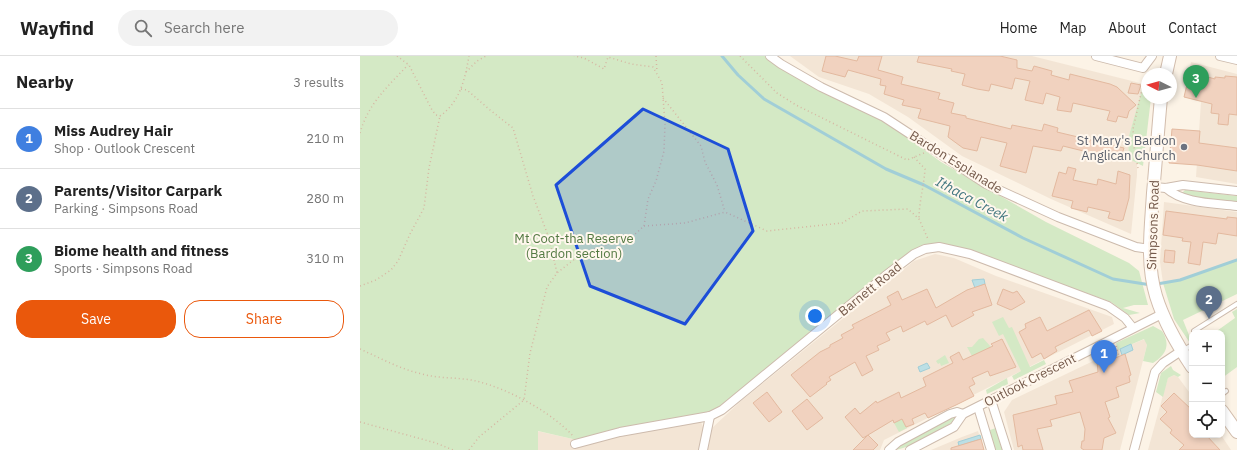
<!DOCTYPE html>
<html lang="en">
<head>
<meta charset="utf-8">
<style>
  body { margin:0; font-family:"IBM Plex Sans",sans-serif; background:#f2f2f2; color:#222 }
  .controls { position:absolute; right:12px; bottom:12px; display:grid; overflow:hidden; border-radius:8px; box-shadow:0 2px 6px #0003 }
  .controls button { width:36px; height:36px; display:grid; place-items:center; padding:0; border:0; border-bottom:1px solid #e0e0e0; background:#fff; color:#222; font:20px sans-serif }
  .compass { position:absolute; left:781px; top:12px; width:36px; height:36px; border-radius:50%; background:#fff; box-shadow:0 2px 6px #0003; rotate:275deg }
  .you { position:absolute; left:455px; top:260px; width:14px; height:14px; margin:-10px; border:3px solid #fff; border-radius:50%; background:#1a73e8; box-shadow:0 0 0 6px #1a73e833 }
  .badge { display:grid; place-items:center; width:26px; height:26px; border-radius:50%; background:#ea580c; color:#fff; font-size:13px; font-weight:700 }
  .pin { position:absolute; translate:-50% -33px; filter:drop-shadow(0 1px 2px #0008) }
  .pin::after { content:''; position:absolute; top:21px; width:14px; height:12px; background:inherit; clip-path:polygon(0 0,100% 0,50% 100%) }
  .list { margin:0; padding:0; list-style:none }
  h2 { display:flex; justify-content:space-between; align-items:center; height:52px; margin:0; padding:0 16px; font-size:17px }
  h2 small { font-size:13px; font-weight:400; color:#767676 }
  .list li { display:grid; grid-template-columns:26px 1fr auto; gap:12px; align-items:center; box-sizing:border-box; height:60px; padding:0 16px; border-top:1px solid #e0e0e0 }
  .list b { display:block; font-size:15px; white-space:nowrap }
  .list p { margin:0; font-size:13px; white-space:nowrap; color:#767676 }
  .list em { font-size:13px; font-style:normal; color:#767676 }
  .actions { display:flex; gap:8px; padding:12px 16px }
  .actions a { flex:1; padding:9px 0; border:1px solid #ea580c; border-radius:16px; text-align:center; font-size:14px; color:#ea580c }
  .actions .main { background:#ea580c; color:#fff }
  .icon { flex:none; width:22px; height:22px; fill:none; stroke:currentColor; stroke-width:2; stroke-linecap:round; stroke-linejoin:round }
  .map { position:relative; flex:none; width:877px; height:394px; overflow:hidden }
  header { display:flex; align-items:center; gap:24px; box-sizing:border-box; height:56px; padding:0 20px; background:#fff; border-bottom:1px solid #e0e0e0 }
  header strong { font-size:19px }
  nav { display:flex; gap:22px; margin-inline-start:auto; font-size:14px }
  .search { width:280px; height:36px; background:#f2f2f2; display:flex; align-items:center; gap:10px; box-sizing:border-box; padding:0 14px; border-radius:22px; color:#767676; font-size:15px }
  main { display:flex }
  aside { flex:1; background:#fff }
  .map>svg:first-child { display:block }
  .residential { fill:#f3e5d5 }
  .green { fill:#d4e9c5 }
  .water { fill:#bbdfe5; stroke:#a1ced7 }
  .lines { fill:none; stroke-linecap:round; stroke-linejoin:round }
  .stream { stroke:#a1ced7; stroke-width:3 }
  .building { fill:#f1d2bf; stroke:#e3b99f }
  .lane-casing { stroke:#cdbbad; stroke-width:6 }
  .street-casing { stroke:#cdbbad; stroke-width:10 }
  .secondary-casing { stroke:#d2bdad; stroke-width:14 }
  .path { stroke:#d6b6a2; stroke-width:1.5; stroke-dasharray:1 3; stroke-linecap:butt }
  .lane { stroke:#fff; stroke-width:4 }
  .street { stroke:#fff; stroke-width:8 }
  .secondary { stroke:#fff; stroke-width:12 }
  .marked { fill:#1d4ed8; fill-opacity:0.2; stroke:#1d4ed8; stroke-width:3; stroke-linejoin:round }
  .worship-dot { fill:#6b7280; stroke:#fff7ed; stroke-width:1.5 }
  .labels { text-anchor:middle; dominant-baseline:central; stroke-width:4; stroke-linejoin:round; paint-order:stroke }
  .worship-label { font-size:13px; fill:#5b616d; stroke:#fff7ed; text-anchor:end }
  .street-label { font-size:13px; fill:#755a4b; stroke:#fff7ed }
  .park-label { font-size:13px; fill:#547a43; stroke:#fff7ed }
  .water-label { font-size:14px; font-style:italic; fill:#437780; stroke:#fff7ed }
</style>
</head>
<body>
<header>
<strong>Wayfind</strong>
<div class="search"><svg class="icon" aria-label="search" viewBox="0 0 24 24"><circle cx="10" cy="10" r="6"/><path d="M15 15l6 6"/></svg>Search here</div>
<nav><a>Home</a><a>Map</a><a>About</a><a>Contact</a></nav>
</header>
<main>
<aside>
<h2>Nearby<small>3 results</small></h2>
<ul class="list">
<li><span class="badge" style="background:#3f7fe0">1</span><div><b>Miss Audrey Hair</b><p>Shop · Outlook Crescent</p></div><em>210 m</em></li>
<li><span class="badge" style="background:#5c6f8a">2</span><div><b>Parents/Visitor Carpark</b><p>Parking · Simpsons Road</p></div><em>280 m</em></li>
<li><span class="badge" style="background:#2e9e5b">3</span><div><b>Biome health and fitness</b><p>Sports · Simpsons Road</p></div><em>310 m</em></li>
</ul>
<div class="actions"><a class="main">Save</a><a>Share</a></div>
</aside>
<div class="map">
<svg width="877" height="394" viewBox="0 0 877 394">
  <rect width="100%" height="100%" fill="#fcf3e6"/>
  <g class="residential">
    <path d="M430,0H672L784,28L768,83L769,103L777,107V119L771,178L691,143L602,100L548,61L509,38L459,21Z"/>
    <path d="M831,6L877,18V128L836,121L841,46L824,41Z"/>
    <path d="M804,146L877,156V204L820,224L803,227L800,206Z"/>
    <path d="M575,198L594,202L636,220L752,261L754,268L524,384L520,394H346L352,372L381,345L554,205Z"/>
    <path d="M785,283L787,289L760,394H654L644,356L652,344L752,296Z"/>
    <path d="M814,319L818,321L832,340V379H861L871,394H788L806,328L808,322Z"/>
    <path d="M341,366L344,374L340,394H178L177,375L217,384Z"/>
    <path d="M618,375L624,394H571L602,381Z"/>
  </g>
  <g class="green">
    <path d="M0,0H407L522,63L581,106L612,124L686,166L769,207L779,215L788,249H774L763,252L780,257L769,259L751,246L613,196L571,189L352,356L217,384L178,375V394H0Z"/>
    <path d="M785,23L787,25V42H791L783,110L769,103L768,83Z"/>
    <path d="M825,134L877,140V147L828,140L822,137Z"/>
    <path d="M877,204V238L823,264L831,284L830,287L814,263L803,227L820,224Z"/>
    <path d="M877,253V311L862,322V277H854L875,262L872,256Z"/>
    <path d="M643,261L649,272L652,271L670,311L684,304L686,308L654,324L652,320L661,315L643,278L639,280L632,266Z"/>
    <path d="M793,270L802,275C811,289 806,299 793,307L783,305L787,289L784,283L758,294L756,287Z"/>
    <path d="M623,282L631,291L612,300L607,291H612L619,283Z"/>
    <path d="M585,299L589,307L581,310L580,307L578,308L576,305Z"/>
    <path d="M811,310L813,314L821,319L818,321L814,319L808,322L803,341L796,336L801,317Z"/>
    <path d="M647,322L648,328L627,338L626,334Z"/>
    <path d="M598,359L597,363C582,372 548,394 533,394L592,360Z"/>
    <path d="M542,363L547,372L539,376L534,367Z"/>
    <path d="M636,372L643,394H634L630,374Z"/>
  </g>
  <g class="water">
    <path d="M624,223L625,228L615,232L612,224Z"/>
    <path d="M771,288L773,294L762,299L760,293Z"/>
    <path d="M567,307L570,312L560,316L558,311Z"/>
    <path d="M620,379L621,383L599,390L598,386Z"/>
  </g>
  <g class="lines">
    <g class="stream">
      <path d="M362,0L378,19L404,43L526,113L564,129L663,182L753,223L791,229"/>
      <path d="M797,228L820,224L877,204"/>
    </g>
  </g>
  <g class="building">
    <path d="M466,0H475L497,5L499,0H522L518,14L543,21L541,28L580,37L578,43L594,47L591,57L606,60V62L651,73L652,69L682,75L684,68L698,72L697,76L764,92L760,104L703,90L701,95L673,90L666,117L640,110L647,87L621,81L617,95L603,92L588,81L590,70L558,62L561,53L542,49L544,44L524,38L526,30L520,29L521,23L488,14L485,21L462,15Z"/>
    <path d="M559,0H640L657,4V12L672,15L674,10L692,15L691,19L709,24L710,18L750,28L757,31L776,49L769,55L767,62L758,60L756,66L747,64L750,55L713,47L711,56L697,54L700,41L686,37L683,48L665,44L670,25L655,22L652,33L631,28L629,35L617,33L602,29L605,18L591,15L592,13L557,6Z"/>
    <path d="M830,16L855,23V21L865,22V20L877,21V59L869,58L868,69L858,68L859,58L851,57L852,48L824,41Z"/>
    <path d="M771,27L781,29L778,38L768,37Z"/>
    <path d="M812,73L840,75L839,87L877,92V115L837,109L809,107Z"/>
    <path d="M708,111L716,113L713,124L737,129L738,123L756,128L758,115L770,119L769,142L763,164L760,165L748,162L750,156L728,151L727,156L711,152L713,145L692,140L699,116L706,118Z"/>
    <path d="M806,155L867,163V161L877,162V180L858,177L856,188L843,186L840,209L828,207L831,186L822,185L823,182L803,179Z"/>
    <path d="M805,194L815,195L814,207L804,206Z"/>
    <path d="M625,228L632,249L612,256L614,259L592,271L586,259L567,269L565,265L543,276L541,270L526,277L530,284L517,290L519,294L506,300L513,314L502,320L495,306L469,321L471,324L466,327L467,328L450,341L431,319L460,296L470,291V289L483,282L481,279L494,272L492,269L531,249L527,241L538,235L542,244L567,233L576,252L607,234Z"/>
    <path d="M643,233L653,237L657,235L665,246L651,254L637,248Z"/>
    <path d="M729,254L742,275L732,280L729,274L695,291L697,295L684,303L681,297L672,302L659,276L666,272L665,268L680,261L687,275Z"/>
    <path d="M642,283L656,311L630,320L628,315L612,322L615,328L609,331L614,340L596,349L568,362L565,357L552,363L554,368L546,371L542,363L534,367L533,364L503,382L485,361L495,352L500,358L516,345L517,347L539,336L541,342L566,330L563,322L593,307L590,301L599,296L603,304L633,290L631,288Z"/>
    <path d="M765,298L771,319L769,320L770,326L756,331L759,341L745,346L750,361L748,362L756,377L744,382L742,394H724L721,392L722,385H724L725,373L720,356L690,364L692,370L677,373L683,394H663L662,389L658,391L653,359L697,348L695,340L713,336L709,325L738,316L737,306L747,303L748,305Z"/>
    <path d="M407,336L422,356L409,366L393,347Z"/>
    <path d="M814,337L832,354V379H846L860,394H819L824,389L810,377L812,374L800,363L807,356L801,350Z"/>
    <path d="M447,343L463,362L447,374L432,355Z"/>
    <path d="M508,379L518,389L513,394H493Z"/>
    <path d="M621,383L624,394H591V392Z"/>
  </g>
  <g class="lines">
    <defs>
      <g id="lane">
        <path d="M835,277L834,275L877,248"/>
        <path d="M824,294L832,289"/>
        <path d="M862,338L866,335"/>
      </g>
      <g id="street">
        <path d="M410,0L421,8L461,31L524,61L626,128L698,161L776,191L790,193"/>
        <path d="M736,0L783,12L792,0"/>
        <path d="M860,0L877,4"/>
        <path d="M794,131L806,132L823,129L877,135"/>
        <path d="M806,132C824,148 854,147 877,150"/>
        <path d="M631,344L647,394"/>
        <path d="M618,351L631,394"/>
        <path d="M215,388L260,376L350,360L362,354L525,220L554,198L565,193L579,191L610,198L748,250L765,262L773,272"/>
        <path d="M343,394L350,360"/>
        <path d="M529,394L538,386L590,358L597,356L603,358"/>
        <path d="M550,394L594,371L603,358L802,258"/>
        <path d="M774,394L795,316L803,307L821,295"/>
      </g>
      <g id="secondary">
        <path d="M806,18L810,0"/>
        <path d="M801,42C798,73 796,105 793,137C791,171 786,207 796,240C804,266 817,288 832,311"/>
        <path d="M862,355L877,376"/>
      </g>
    </defs>
    <use href="#lane" class="lane-casing"/>
    <use href="#street" class="street-casing"/>
    <use href="#secondary" class="secondary-casing"/>
    <g class="path">
      <path d="M37,0L49,9L72,54L76,59L80,60C100,46 105,23 109,0"/>
      <path d="M296,0L297,16"/>
      <path d="M380,0L417,37L436,49L547,104L564,97"/>
      <path d="M106,16L117,5L126,0"/>
      <path d="M101,33L107,34L130,54L153,72L173,140L189,182L197,217"/>
      <path d="M303,42L341,90L345,106L357,129L365,156"/>
      <path d="M0,77C8,48 28,30 48,9"/>
      <path d="M554,101L565,113C564,130 559,146 559,163"/>
      <path d="M778,112L774,91L773,73L785,20"/>
      <path d="M284,170L325,167L365,156L407,175L482,167L502,155L548,153L559,163L568,183"/>
      <path d="M0,230L16,224L31,214L38,205L50,178L64,152L69,112L80,60"/>
      <path d="M756,290L759,300"/>
      <path d="M0,293C20,302 40,313 62,318C80,323 99,321 116,325C149,333 191,356 213,380"/>
      <path d="M740,298L742,304"/>
      <path d="M0,366L76,387L93,394"/>
      <path d="M109,394L119,381L164,344L170,297L187,231L197,217L221,198L274,179L284,170L288,143L296,125L304,95L305,68L302,27L293,11L271,8L248,1L244,13L224,2L214,0"/>
    </g>
    <use href="#lane" class="lane"/>
    <use href="#street" class="street"/>
    <use href="#secondary" class="secondary"/>
  </g>
  <path class="marked" d="M283,53L368,93L393,175L325,268L230,230L196,129Z"/>
  <circle class="worship-dot" cx="824" cy="91" r="4"/>
  <g class="labels">
    <g class="worship-label">
      <text x="816" y="84">St Mary's Bardon<tspan x="816" dy="15">Anglican Church</tspan></text>
    </g>
    <g class="street-label">
      <text transform="translate(596 106) rotate(32)">Bardon Esplanade</text>
      <text transform="translate(793 169) rotate(-88)">Simpsons Road</text>
      <text transform="translate(510 233) rotate(-39)">Barnett Road</text>
      <text transform="translate(670 324) rotate(-27)">Outlook Crescent</text>
    </g>
    <g class="park-label">
      <text x="214" y="182">Mt Coot-tha Reserve<tspan x="214" dy="15">(Bardon section)</tspan></text>
    </g>
    <g class="water-label">
      <text transform="translate(612 143) rotate(28)">Ithaca Creek</text>
    </g>
  </g>
</svg>
<div class="controls">
<button>+</button>
<button>−</button>
<button><svg class="icon" aria-label="locate" viewBox="0 0 24 24"><circle cx="12" cy="12" r="6"/><path d="M12 2v4M12 18v4M2 12h4M18 12h4"/></svg></button>
</div>
<svg class="compass" viewBox="-18 -18 36 36"><path d="M0-13l5 13h-10z" fill="#e53935"/><path d="M0 13l5-13h-10z" fill="#767676"/></svg>
<div class="you"></div>
<div class="pin badge" style="left:744px;top:317px;background:#3f7fe0">1</div>
<div class="pin badge" style="left:849px;top:263px;background:#5c6f8a">2</div>
<div class="pin badge" style="left:836px;top:42px;background:#2e9e5b">3</div>
</div>
</main>
</body>
</html>
